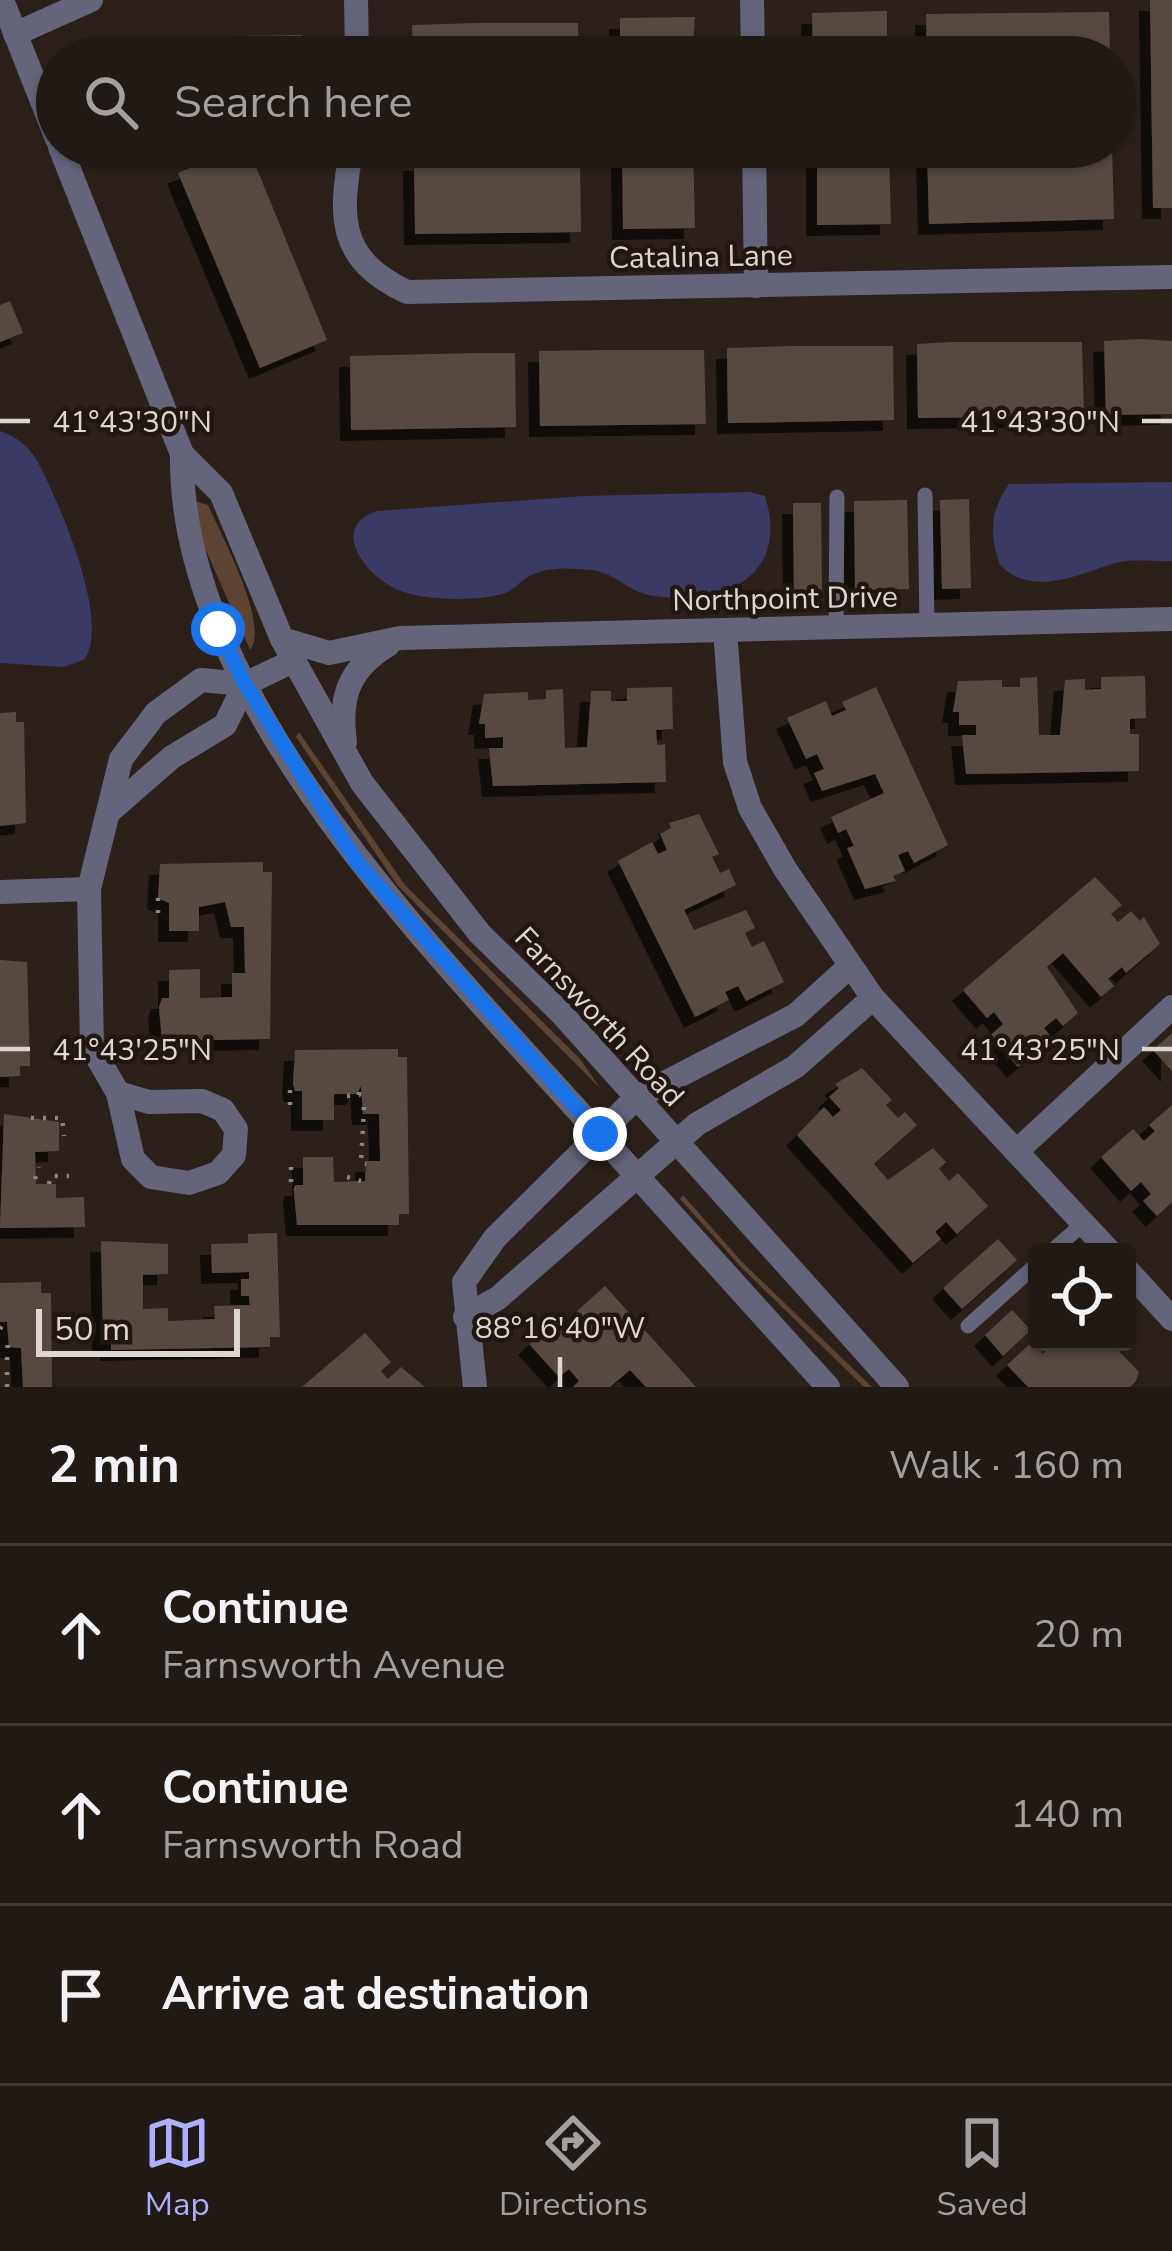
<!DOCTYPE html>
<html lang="en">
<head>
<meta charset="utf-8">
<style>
  body { margin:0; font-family:"Nunito Sans",sans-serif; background:#28221d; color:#f1f3f6 }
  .controls { position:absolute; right:36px; bottom:36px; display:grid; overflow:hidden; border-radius:12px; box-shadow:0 3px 9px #0004 }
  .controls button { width:108px; height:108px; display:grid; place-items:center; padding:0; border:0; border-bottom:3px solid #3d3834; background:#201914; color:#f1f3f6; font:60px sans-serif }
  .scale { position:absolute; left:36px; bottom:30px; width:204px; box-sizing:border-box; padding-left:12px; border:6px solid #ddd6d1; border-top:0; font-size:33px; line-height:42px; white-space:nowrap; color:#ddd6d1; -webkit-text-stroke:9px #211710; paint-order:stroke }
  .stop { position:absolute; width:36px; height:36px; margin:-27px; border:9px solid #1a73e8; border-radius:50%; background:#fff }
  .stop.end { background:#1a73e8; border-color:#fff; box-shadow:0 3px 12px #0008 }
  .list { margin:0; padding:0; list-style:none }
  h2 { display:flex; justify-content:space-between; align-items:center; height:156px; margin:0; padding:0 48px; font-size:51px }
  h2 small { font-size:39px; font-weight:400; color:#a2a0a0 }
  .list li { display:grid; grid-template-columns:78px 1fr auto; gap:36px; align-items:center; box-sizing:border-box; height:180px; padding:0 48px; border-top:3px solid #3d3834 }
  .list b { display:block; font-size:45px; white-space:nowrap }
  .list p { margin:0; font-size:39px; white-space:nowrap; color:#a2a0a0 }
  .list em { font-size:39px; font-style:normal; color:#a2a0a0 }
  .icon { flex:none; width:66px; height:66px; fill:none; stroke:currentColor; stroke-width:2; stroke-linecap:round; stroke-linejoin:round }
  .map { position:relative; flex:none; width:1172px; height:1387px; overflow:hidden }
  .search { position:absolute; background:#201914; box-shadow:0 3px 9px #0004; left:36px; right:36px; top:36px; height:132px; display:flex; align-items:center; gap:30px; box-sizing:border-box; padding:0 42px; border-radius:66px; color:#a2a0a0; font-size:45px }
  .sheet { height:696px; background:#201914 }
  nav { display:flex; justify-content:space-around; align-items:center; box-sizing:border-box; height:168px; border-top:3px solid #3d3834; background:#201914; font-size:33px; color:#a2a0a0 }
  nav a { display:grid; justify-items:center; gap:6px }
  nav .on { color:#aeaefb }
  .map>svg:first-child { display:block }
  .green { fill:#5d4432 }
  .water { fill:#3b3a65 }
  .building { fill:#564a42; filter:url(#shadow) }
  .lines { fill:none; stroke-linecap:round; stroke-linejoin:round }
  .path { stroke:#8c847e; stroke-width:4.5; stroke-dasharray:3 9; stroke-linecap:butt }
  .lane { stroke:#64657a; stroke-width:15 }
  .street { stroke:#64657a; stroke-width:24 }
  .route { stroke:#1a73e8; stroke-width:15 }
  .ticks { fill:none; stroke:#ddd6d1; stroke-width:4.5 }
  .labels { text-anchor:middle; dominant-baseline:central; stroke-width:9; stroke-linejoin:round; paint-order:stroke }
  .street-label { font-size:30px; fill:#ddd6d1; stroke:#211710 }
  .ticks-label { font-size:30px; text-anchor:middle; fill:#ddd6d1; stroke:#211710; stroke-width:9; stroke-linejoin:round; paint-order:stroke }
</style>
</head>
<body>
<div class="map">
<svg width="1172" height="1387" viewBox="0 0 1172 1387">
  <defs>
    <filter id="shadow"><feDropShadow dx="-11" dy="11" stdDeviation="0" flood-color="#0009"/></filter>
  </defs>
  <rect width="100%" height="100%" fill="#2b211a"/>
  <g class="green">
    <path d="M195,501L208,505C221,535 270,624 250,650L189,512Z"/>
    <path d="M299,732L405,885L580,1059L600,1088L398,886L296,737Z"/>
    <path d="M683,1195L742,1262L872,1387H864L742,1268L680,1199Z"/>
  </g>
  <g class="water">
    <path d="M0,431C16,437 27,444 36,459C58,499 112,623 84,660L63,667L0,663Z"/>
    <path d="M1172,482V561C1154,562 1132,558 1115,563C1080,574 1032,598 1000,565C989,534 990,511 1009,484Z"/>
    <path d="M750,492L765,496C791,579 719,608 649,595C627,591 615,572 591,570C571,568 545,566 528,577C519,582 515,589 505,593C480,602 420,601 396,589C364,574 329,527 377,511L584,496Z"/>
  </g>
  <g class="building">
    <path d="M1150,0H1172V208H1153Z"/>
    <path d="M887,11V57H813L812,13Z"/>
    <path d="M1109,12L1110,57H927L926,14Z"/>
    <path d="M695,17L692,57H620V18Z"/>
    <path d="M478,23H578L579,57H413L412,25Z"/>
    <path d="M302,35V57H164L163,37Z"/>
    <path d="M241,147H248L327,340L260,368L178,173Z"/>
    <path d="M622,147H693L695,228L623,229Z"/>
    <path d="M817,147H889L891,224L817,225Z"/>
    <path d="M1112,147L1114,219L929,224L927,148Z"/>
    <path d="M580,158L581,232L415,234L414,160Z"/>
    <path d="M10,301L23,333L0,342V305Z"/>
    <path d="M1140,339L1172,341V414L1106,415L1104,341Z"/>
    <path d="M952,342H1082L1084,416L918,418L917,344Z"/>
    <path d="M793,346H893L894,420L728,423L727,348Z"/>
    <path d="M604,350H704L706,424L540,426L539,351Z"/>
    <path d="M477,353H515L516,427L351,430L350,356Z"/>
    <path d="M969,499L971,588L942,589L940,500Z"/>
    <path d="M907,500L909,589L855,590L854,501Z"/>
    <path d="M793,503H821L822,591L794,592Z"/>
    <path d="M1145,676L1146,718L1130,719V734H1139V771L966,774L962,735H976V725H959V712H953L958,681L1002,680V687H1020V678L1037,677L1039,735H1060L1065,680L1085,679V690L1101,689V677Z"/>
    <path d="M672,687L673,729L656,730L657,745L665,744L666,782L493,786L489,748H503V737L485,738V724H479L484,694L528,692V700L546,699V690L563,689L565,748L587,747L591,691H611V701H627V688Z"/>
    <path d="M876,687L948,845L914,863L908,851L898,855L905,871L893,876L896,881L865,889L847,848L854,846L846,829L838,833L831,817L884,793L875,774L822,791L814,773L824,769L817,754L806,759L787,718L826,701L832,716L846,710L842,702Z"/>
    <path d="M16,712V722H24L26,823L0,826V713Z"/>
    <path d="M699,814L719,854L712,857L720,873L729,869L736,885L684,910L694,930L746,910L755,928L745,933L752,947L764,941L784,982L746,1001L738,986L725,992L729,1000L695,1017L618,861L652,842L658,854L667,850L660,834L671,828L669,823Z"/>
    <path d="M263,862V872H272L270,1039L162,1041L159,1007L162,998H169V970L200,969V998L232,997V973H245L244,927H231L225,902L199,907V931H169V903L158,898L160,864Z"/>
    <path d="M1095,877L1122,905L1111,914L1118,922L1131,911L1140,921L1144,917L1160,944L1126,973L1122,967L1108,979L1114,986L1101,997L1063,953L1047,967L1078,1013L1063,1026L1056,1018L1044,1028L1052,1038L1018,1067L991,1035L1003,1024L994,1012L987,1018L963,990Z"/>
    <path d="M0,960L27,962L30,1066H20V1076L0,1077Z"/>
    <path d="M1172,1033V1071L1153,1050Z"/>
    <path d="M398,1049V1057H407L409,1214H399V1225H297L294,1192L295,1185H303V1157H333L334,1182L365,1181L366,1161H380V1151L379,1114H363L361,1086L357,1094H334V1120H302V1091H295L293,1084L295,1050Z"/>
    <path d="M862,1068L892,1100L886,1105L898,1118L905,1112L917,1125L874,1164L888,1180L933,1148L946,1162L939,1169L949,1181L958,1173L988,1206L957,1234L946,1222L935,1232L941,1239L913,1263L797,1135L824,1107L833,1117L841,1110L829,1097L839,1088L835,1084Z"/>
    <path d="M1172,1105V1202L1157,1216L1143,1201L1151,1194L1141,1182L1131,1191L1101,1157L1133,1129L1144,1141L1155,1131L1149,1125Z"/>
    <path d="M4,1114L59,1122V1151L35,1152L36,1184H56V1198L84,1197L85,1227L0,1228Z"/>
    <path d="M277,1233L280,1337H270V1347L111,1350V1341H103L101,1241L168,1244V1274L143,1275V1309L168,1308V1321L215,1319L214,1306L250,1305L249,1296H241V1279H249V1272L212,1273L211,1244L248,1243V1234Z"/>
    <path d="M998,1239L1017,1260L962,1309L943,1288Z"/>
    <path d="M41,1282V1293H51L52,1387H23L21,1348L9,1347L7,1322H0V1283Z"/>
    <path d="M605,1286L696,1387H646L630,1370L610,1387H573L579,1381L569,1369L559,1377L529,1344L560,1315L572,1328L583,1318L577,1311Z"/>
    <path d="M1012,1310L1031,1330L1003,1356L985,1335Z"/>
    <path d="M365,1333L391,1362L381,1371L388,1379L401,1367L425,1387H302Z"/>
    <path d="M1032,1342L1043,1354L1056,1342H1099L1104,1347L1110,1342L1139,1372L1136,1381L1130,1387H1028L1007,1365Z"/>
  </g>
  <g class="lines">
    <g class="path">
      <path d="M158,898V915"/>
      <path d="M347,1096L359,1095V1086"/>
      <path d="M290,1105V1090L295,1087"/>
      <path d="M364,1107L361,1163L366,1164"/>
      <path d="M31,1118H62L64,1136"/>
      <path d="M291,1167V1187L295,1189"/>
      <path d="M347,1177L361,1181"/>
      <path d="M35,1179L39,1167"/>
      <path d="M49,1184L51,1176H69"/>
      <path d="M0,1329L5,1322"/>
      <path d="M7,1360L8,1338"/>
      <path d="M7,1372V1387"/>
    </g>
    <g class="lane">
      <path d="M925,495L927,626"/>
      <path d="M836,628L837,497"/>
      <path d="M1051,1252L1084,1223"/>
      <path d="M968,1326L1037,1264"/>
    </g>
    <g class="street">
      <path d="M2,0L57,139"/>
      <path d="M356,0L357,57"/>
      <path d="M752,0L753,57"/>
      <path d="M15,34L91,0"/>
      <path d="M60,147L182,454L221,493L282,639L362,783L480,934L561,1013L897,1387"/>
      <path d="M352,147C339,216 337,259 407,292L1172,277"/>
      <path d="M754,147L756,286"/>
      <path d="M182,454C178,690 421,937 571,1103C657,1197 742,1292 828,1387"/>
      <path d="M725,631L735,762L750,808L785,869L873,998L1110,1252"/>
      <path d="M282,639L329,653L400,638L1172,619"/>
      <path d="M345,742C339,698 348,669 388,645"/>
      <path d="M110,811L172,757L225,725L245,684"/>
      <path d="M0,892L89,889"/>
      <path d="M118,1093L149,1102L202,1101L223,1110L236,1129L234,1155L218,1173L189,1183L151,1177L133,1159L118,1093L92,1048L89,889L121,759L156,713L201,680L245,684L293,661"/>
      <path d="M1017,1151L1172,1007"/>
      <path d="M1127,1270L1172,1319"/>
      <path d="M465,1317L498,1298L697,1124L795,1067L873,998"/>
      <path d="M475,1387L464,1282L495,1238L636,1098L796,1015L849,967"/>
    </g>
  </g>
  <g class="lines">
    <path class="route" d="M218,629L245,684L356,861L600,1134"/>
  </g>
  <path class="ticks" d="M0,421H30M1142,421H1172M0,1049H30M1142,1049H1172M560,1357V1387"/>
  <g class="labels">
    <g class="street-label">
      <text transform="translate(701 257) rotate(-1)">Catalina Lane</text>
      <text transform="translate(785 599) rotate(-1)">Northpoint Drive</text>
      <text transform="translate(599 1017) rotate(47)">Farnsworth Road</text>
    </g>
  </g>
  <g class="ticks-label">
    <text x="132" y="432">41°43'30"N</text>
    <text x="1040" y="432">41°43'30"N</text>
    <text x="132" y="1060">41°43'25"N</text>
    <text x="1040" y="1060">41°43'25"N</text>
    <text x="560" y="1338">88°16'40"W</text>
  </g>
</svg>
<div class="controls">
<button><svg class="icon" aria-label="locate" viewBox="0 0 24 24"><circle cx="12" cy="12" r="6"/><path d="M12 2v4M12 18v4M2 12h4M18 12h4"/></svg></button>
</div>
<div class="scale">50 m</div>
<div class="stop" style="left:218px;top:629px"></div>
<div class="stop end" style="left:600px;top:1134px"></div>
<div class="search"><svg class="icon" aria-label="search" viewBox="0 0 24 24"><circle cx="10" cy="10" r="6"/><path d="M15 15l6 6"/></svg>Search here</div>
</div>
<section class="sheet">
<h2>2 min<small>Walk · 160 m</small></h2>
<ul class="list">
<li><svg class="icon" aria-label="ahead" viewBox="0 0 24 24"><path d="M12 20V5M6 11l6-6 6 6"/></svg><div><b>Continue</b><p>Farnsworth Avenue</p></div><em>20 m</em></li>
<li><svg class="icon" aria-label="ahead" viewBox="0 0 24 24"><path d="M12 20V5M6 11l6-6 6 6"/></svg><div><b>Continue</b><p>Farnsworth Road</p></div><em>140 m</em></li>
<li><svg class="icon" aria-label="arrive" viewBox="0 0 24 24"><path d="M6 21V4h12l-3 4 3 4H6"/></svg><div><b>Arrive at destination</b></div></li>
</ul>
</section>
<nav>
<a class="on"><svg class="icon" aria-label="map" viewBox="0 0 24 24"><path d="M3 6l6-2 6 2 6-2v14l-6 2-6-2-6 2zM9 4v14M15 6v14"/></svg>Map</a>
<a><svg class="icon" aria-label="directions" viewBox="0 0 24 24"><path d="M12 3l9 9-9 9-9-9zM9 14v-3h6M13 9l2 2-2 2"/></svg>Directions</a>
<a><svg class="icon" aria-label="saved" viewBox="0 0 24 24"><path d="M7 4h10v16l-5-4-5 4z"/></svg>Saved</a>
</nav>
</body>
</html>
